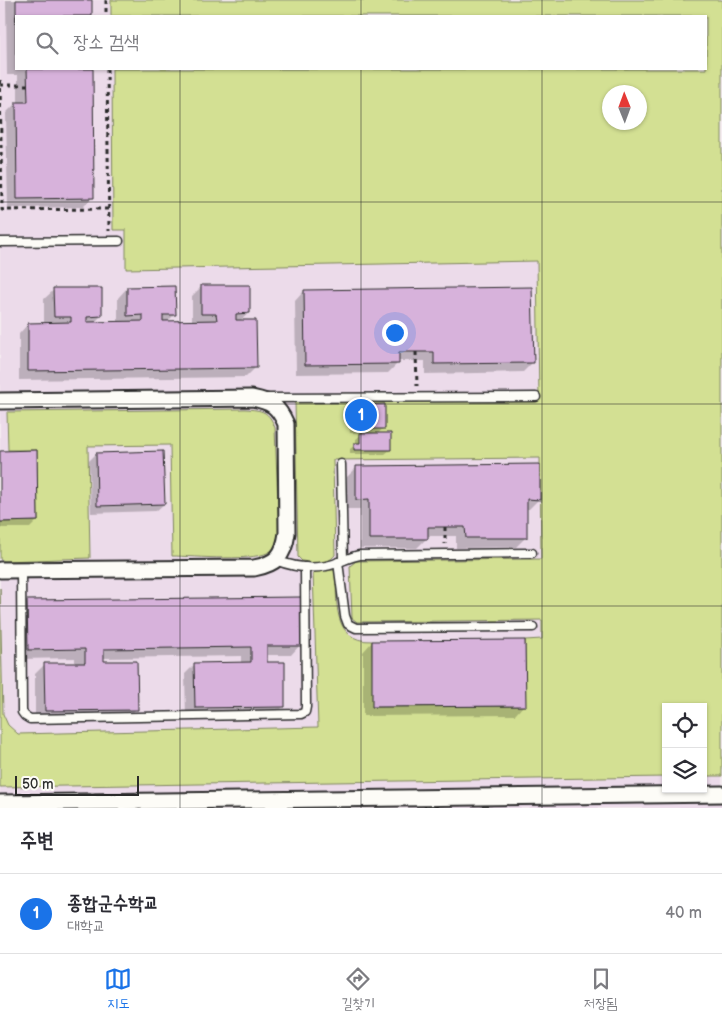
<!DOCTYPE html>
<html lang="ko">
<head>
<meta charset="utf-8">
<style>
  body { margin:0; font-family:"Balsamiq Sans","Poor Story",sans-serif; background:#f7f7f7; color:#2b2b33 }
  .controls { position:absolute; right:15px; bottom:15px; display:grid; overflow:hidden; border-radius:0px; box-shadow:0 1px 4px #0004 }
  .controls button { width:45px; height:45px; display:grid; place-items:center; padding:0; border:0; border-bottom:1px solid #e1e1e2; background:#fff; color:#2b2b33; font:25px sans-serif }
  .compass { position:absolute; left:602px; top:85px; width:45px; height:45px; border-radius:50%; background:#fff; box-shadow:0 1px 4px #0004; rotate:359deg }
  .scale { position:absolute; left:15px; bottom:12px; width:124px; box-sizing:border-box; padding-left:5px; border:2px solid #2b2b2b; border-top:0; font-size:14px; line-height:18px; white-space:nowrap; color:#2b2b2b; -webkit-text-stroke:4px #fdfcf7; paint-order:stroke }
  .you { position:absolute; left:394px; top:332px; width:18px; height:18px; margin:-12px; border:4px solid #fff; border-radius:50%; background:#1a73e8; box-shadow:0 0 0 8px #1a73e833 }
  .badge { display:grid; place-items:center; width:32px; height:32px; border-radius:50%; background:#1a73e8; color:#fff; font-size:16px; font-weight:700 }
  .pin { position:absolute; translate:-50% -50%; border:2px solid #fff; box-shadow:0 1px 5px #0006 }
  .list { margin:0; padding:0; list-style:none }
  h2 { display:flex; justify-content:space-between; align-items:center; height:65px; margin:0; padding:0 20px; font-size:21px }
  h2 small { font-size:16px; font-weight:400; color:#7c7c81 }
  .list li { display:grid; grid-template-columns:32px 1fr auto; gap:15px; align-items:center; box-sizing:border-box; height:80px; padding:0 20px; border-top:1px solid #e1e1e2 }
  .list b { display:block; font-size:19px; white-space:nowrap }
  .list p { margin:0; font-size:16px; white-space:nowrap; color:#7c7c81 }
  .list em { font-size:16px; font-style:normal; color:#7c7c81 }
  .icon { flex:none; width:28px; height:28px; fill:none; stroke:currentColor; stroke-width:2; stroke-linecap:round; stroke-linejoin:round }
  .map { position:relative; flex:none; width:722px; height:808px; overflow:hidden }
  .search { position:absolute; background:#fff; box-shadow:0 1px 4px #0004; left:15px; right:15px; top:15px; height:55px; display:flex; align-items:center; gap:12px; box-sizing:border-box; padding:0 18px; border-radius:0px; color:#7c7c81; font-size:19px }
  .sheet { height:145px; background:#fff }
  nav { display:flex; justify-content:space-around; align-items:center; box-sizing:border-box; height:70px; border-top:1px solid #e1e1e2; background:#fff; font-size:14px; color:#7c7c81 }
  nav a { display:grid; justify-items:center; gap:2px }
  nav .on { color:#1a73e8 }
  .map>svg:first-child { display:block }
  .built { fill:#ecdbea; fill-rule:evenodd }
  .green { fill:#d3e093; stroke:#7f865f; fill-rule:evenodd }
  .shadow { fill:#0003 }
  .building { fill:#d7b2db; stroke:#2b2b2b }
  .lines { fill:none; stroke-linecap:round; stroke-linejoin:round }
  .lane-casing { stroke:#2b2b2b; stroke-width:11 }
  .street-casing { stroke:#2b2b2b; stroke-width:19 }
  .path { stroke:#2b2b2b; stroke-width:3; stroke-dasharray:4 4; stroke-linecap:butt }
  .lane { stroke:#fdfcf7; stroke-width:8 }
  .street { stroke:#fdfcf7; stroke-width:15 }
  .grid { fill:none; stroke:#2b2b2b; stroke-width:1; stroke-opacity:0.55 }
</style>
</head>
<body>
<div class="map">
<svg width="722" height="808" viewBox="0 0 722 808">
  <rect width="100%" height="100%" fill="#f5edf1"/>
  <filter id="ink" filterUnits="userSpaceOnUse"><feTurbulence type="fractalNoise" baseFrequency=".02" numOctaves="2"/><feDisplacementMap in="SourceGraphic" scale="10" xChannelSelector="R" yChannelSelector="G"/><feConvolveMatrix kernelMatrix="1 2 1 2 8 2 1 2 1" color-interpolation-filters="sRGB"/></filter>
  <g filter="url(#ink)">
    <path class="built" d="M0,0H722V808H0ZM16,16H706V69H16ZM610,92H640V122H610ZM666,707H703V789H666Z"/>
    <g class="green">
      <path d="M111,0H722V776H703V707H666V777L0,787V588L3,714L8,725L18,734L318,727L313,571L336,570C337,599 331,642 372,641L373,707L525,706V640L542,639V620L357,622L352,618L350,566L356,561L541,559L540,458L333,460L335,555C326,566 315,563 302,561L298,557L295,401L539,399L537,261L126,269V230H113L112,69H706V16H111ZM610,92H640V122H610Z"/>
      <path d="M245,409C262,410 269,411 275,428L279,532C277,538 276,545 272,550C259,563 192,556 172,556L170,445L88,446L90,558L4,561L0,559V522L38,521L37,450H8L7,412Z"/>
    </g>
    <g class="shadow">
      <path d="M6,0H91V16H16V69H92L93,197L83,207L8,208L6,113L16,103H18V75H7Z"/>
      <path d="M202,286L249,313L240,321L256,367L246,377L19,380V334L28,324H44V299L54,290L101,316L94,323H118V298L127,288L174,315L167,322H192V296Z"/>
      <path d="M304,291L532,363L523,372L425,374V361H398V363L388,373L296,374L295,301Z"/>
      <path d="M354,406L384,428L377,434L390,450L385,454H350V449L356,444V439L363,433H350L349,411Z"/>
      <path d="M0,452L37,521L30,528H0Z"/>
      <path d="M96,454L164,504L156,511L91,513L89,461Z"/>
      <path d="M357,467L539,499L529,509H526V537L516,547L456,548V536H427V538L417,548H360V509H347V477Z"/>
      <path d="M28,601L300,645L291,655H266V663L284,706L274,716L186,717L185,674L195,664H241V656L102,658L103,663L136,709L127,719L35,720V674L45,664H75V658L19,659L18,611Z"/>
      <path d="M372,642L524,705L515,715L363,716V652Z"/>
    </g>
    <g class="building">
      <path d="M16,0H92V16H16V55Z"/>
      <path d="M27,69H93L94,198L17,199L16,102H28Z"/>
      <path d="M201,285H250V313L236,314V320H256L257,368L28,371V323L71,322V317H54L53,288H102V316L87,317V322L143,321V315L127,316V287L175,286L176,315H163V321L217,320L216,314H201Z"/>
      <path d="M532,287L534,363L434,364V352H399V364L305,365L304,290Z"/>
      <path d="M385,404V429H354V405Z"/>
      <path d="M360,433H391V450H354V443H360Z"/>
      <path d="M37,450L38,521L0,522V451Z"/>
      <path d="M163,451L165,504L97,506L96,453Z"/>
      <path d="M540,464V500L527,499V538H466L465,527H428V539H369V499L356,500V466Z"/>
      <path d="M301,597L302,646H267V662H285V707L195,708L194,663L251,662V647L104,649V661H137L138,710L45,711L44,663H85V649L28,650L27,600Z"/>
      <path d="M525,640L526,706L372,707V641Z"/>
    </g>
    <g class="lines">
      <defs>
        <g id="lane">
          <path d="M0,242L119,241"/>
          <path d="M266,398L536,397"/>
          <path d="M341,464L343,560"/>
          <path d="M275,560C291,566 309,570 326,566C338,564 348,557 360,555L532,553"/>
          <path d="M338,562L345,616L348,624L356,628L533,627"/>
          <path d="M21,570L22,712L25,716L30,719L301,714L305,712L306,707L305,567"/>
        </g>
        <g id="street">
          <path d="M0,401L252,398C272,402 278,406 286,424L287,533C284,556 276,564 254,568L0,570"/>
          <path d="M0,803L722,794"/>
        </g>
      </defs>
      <use href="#lane" class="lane-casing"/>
      <use href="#street" class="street-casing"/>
      <g class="path">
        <path d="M106,0V16"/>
        <path d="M107,69L109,231"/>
        <path d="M0,80L2,210L109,209"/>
        <path d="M0,85H28"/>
        <path d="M416,352L417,386"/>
        <path d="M445,527V544"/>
      </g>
      <use href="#lane" class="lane"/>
      <use href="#street" class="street"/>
    </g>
  </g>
  <path class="grid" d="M180,0V16M361,0V16M542,0V16M180,69V808M361,69V808M542,69V808M0,202H722M0,404H722M0,606H722"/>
</svg>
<div class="controls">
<button><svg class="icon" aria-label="locate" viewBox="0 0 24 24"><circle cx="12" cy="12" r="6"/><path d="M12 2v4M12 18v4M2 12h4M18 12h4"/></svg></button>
<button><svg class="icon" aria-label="layers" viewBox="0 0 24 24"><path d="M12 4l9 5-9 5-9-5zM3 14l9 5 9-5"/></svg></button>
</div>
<svg class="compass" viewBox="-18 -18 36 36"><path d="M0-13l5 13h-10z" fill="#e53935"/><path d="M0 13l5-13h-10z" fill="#7c7c81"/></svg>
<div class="scale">50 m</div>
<div class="you"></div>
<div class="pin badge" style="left:361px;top:415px">1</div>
<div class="search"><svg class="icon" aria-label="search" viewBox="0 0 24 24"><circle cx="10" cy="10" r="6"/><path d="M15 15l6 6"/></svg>장소 검색</div>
</div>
<section class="sheet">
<h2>주변<small></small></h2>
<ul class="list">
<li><span class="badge">1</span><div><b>종합군수학교</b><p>대학교</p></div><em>40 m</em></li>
</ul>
</section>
<nav>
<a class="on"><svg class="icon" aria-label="map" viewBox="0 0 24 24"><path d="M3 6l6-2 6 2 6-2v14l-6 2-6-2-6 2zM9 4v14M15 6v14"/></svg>지도</a>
<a><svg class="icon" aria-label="directions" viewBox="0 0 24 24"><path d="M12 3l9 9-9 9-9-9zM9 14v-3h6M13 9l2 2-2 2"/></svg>길찾기</a>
<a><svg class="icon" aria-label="saved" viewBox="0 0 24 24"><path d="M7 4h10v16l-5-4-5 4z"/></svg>저장됨</a>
</nav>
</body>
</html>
